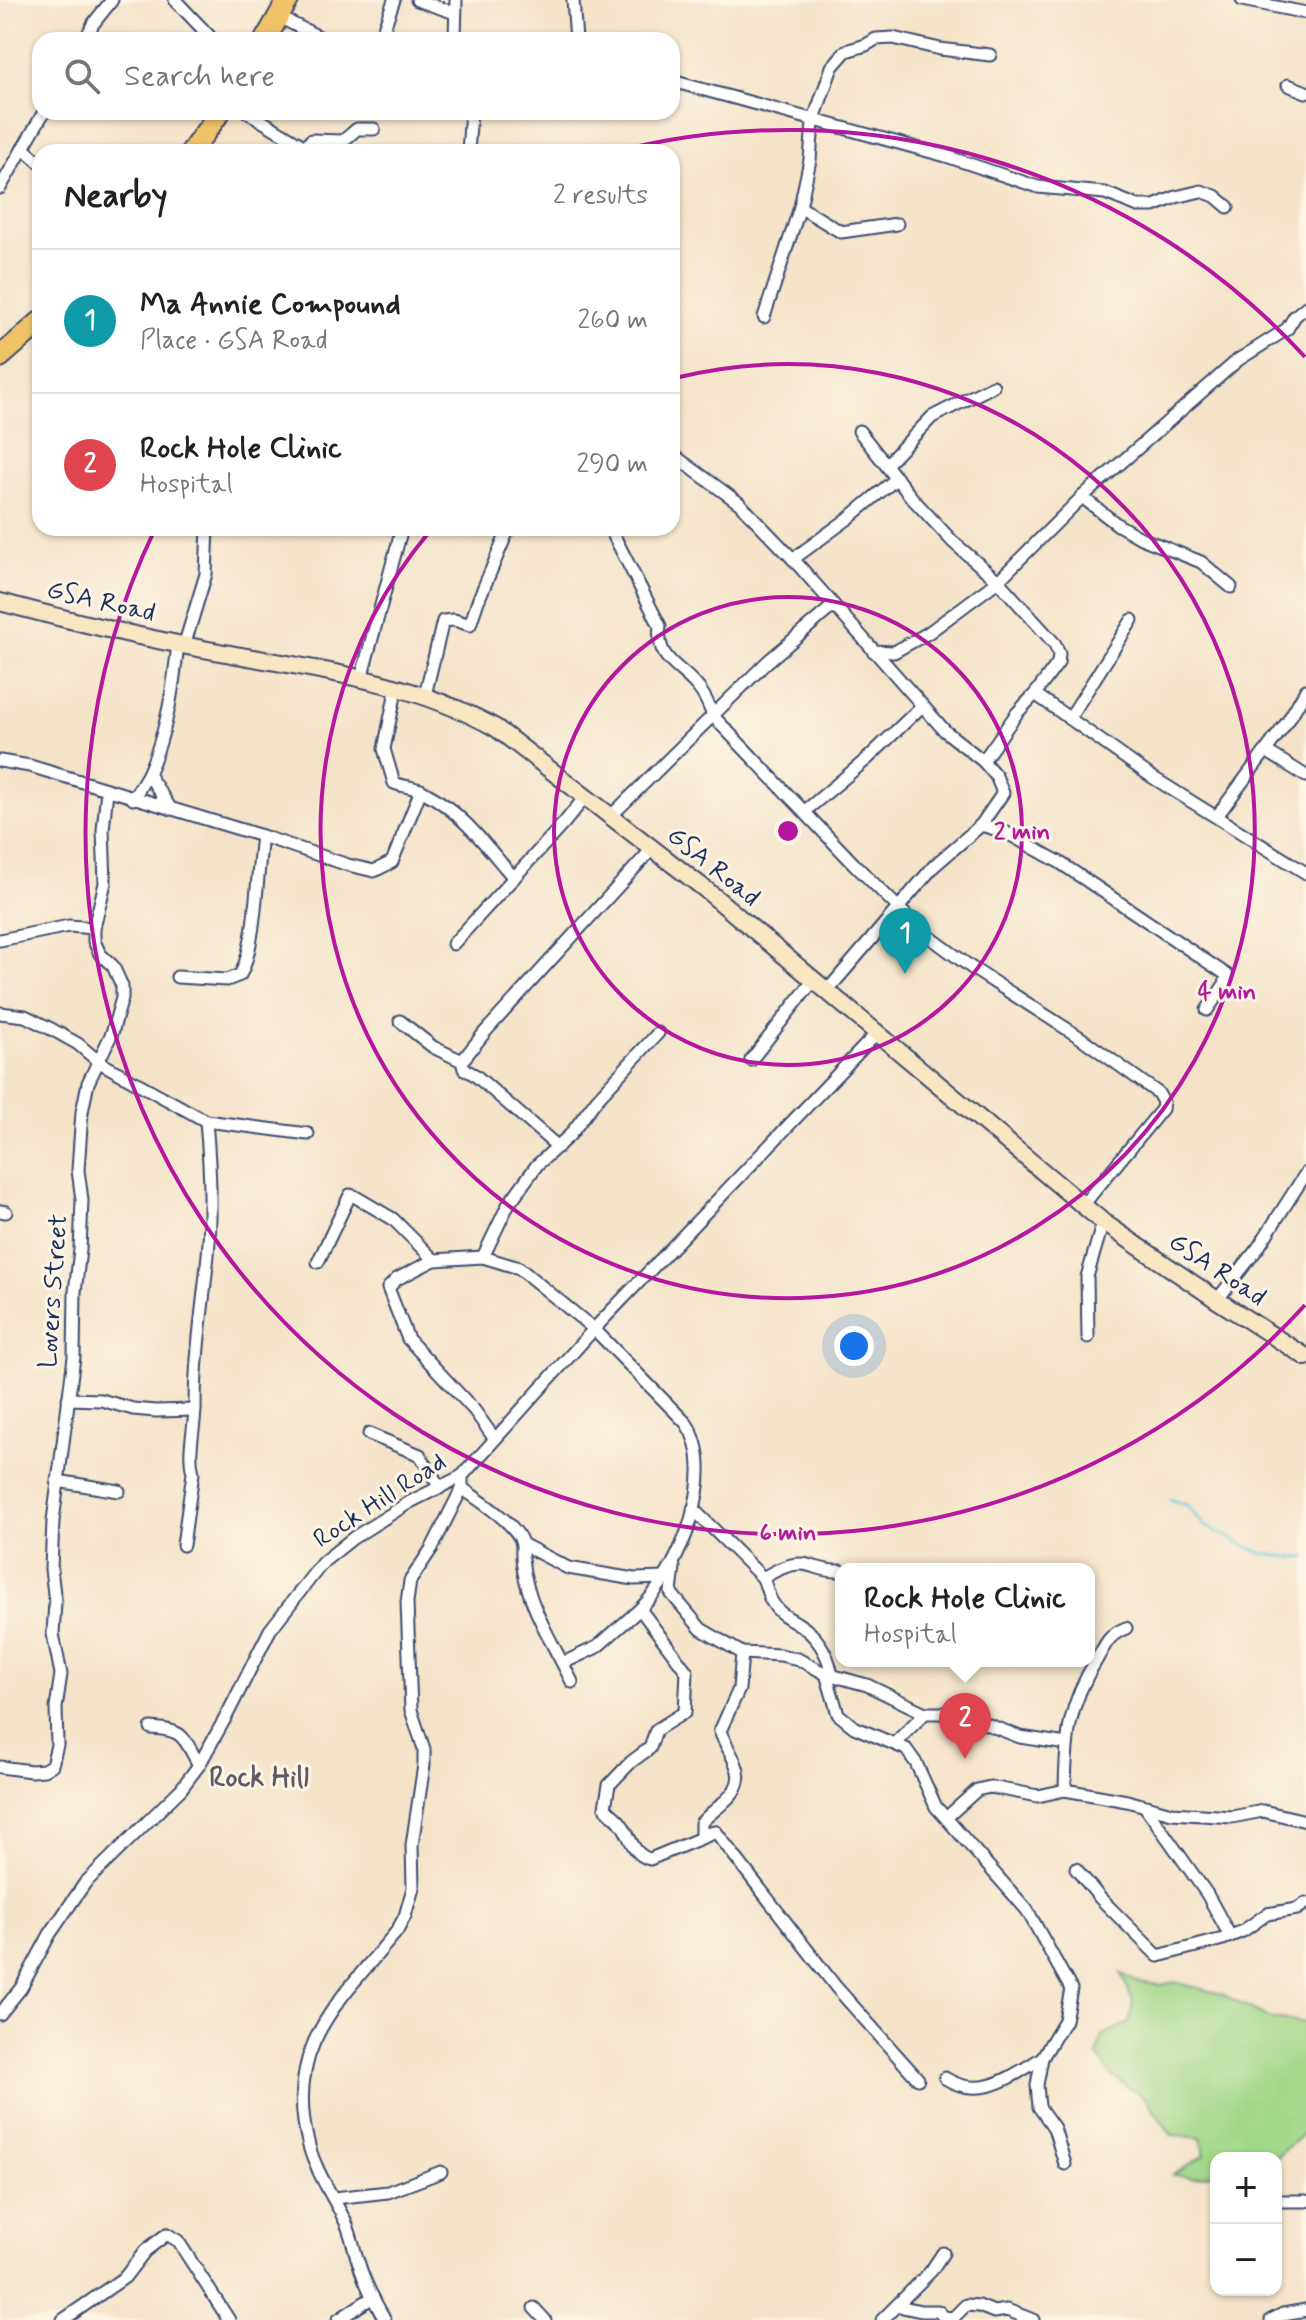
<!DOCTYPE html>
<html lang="en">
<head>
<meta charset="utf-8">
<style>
  body { margin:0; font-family:Mynerve,sans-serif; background:#f2f2f2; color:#222 }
  .controls { position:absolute; right:24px; bottom:24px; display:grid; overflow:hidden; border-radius:16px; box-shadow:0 2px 6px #0004 }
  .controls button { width:72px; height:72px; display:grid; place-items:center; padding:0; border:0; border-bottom:2px solid #e0e0e0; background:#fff; color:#222; font:40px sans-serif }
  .you { position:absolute; left:854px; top:1346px; width:28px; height:28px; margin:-20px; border:6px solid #fff; border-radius:50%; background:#1a73e8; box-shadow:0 0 0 12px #1a73e833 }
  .badge { display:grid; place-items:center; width:52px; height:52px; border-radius:50%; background:#b5179e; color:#fff; font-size:26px; font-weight:700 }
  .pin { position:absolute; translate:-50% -66px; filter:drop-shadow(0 2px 4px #0008) }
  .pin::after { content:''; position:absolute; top:42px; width:28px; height:24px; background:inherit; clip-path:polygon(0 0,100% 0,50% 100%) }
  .popup { position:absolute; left:835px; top:1563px; width:260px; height:104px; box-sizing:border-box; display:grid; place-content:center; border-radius:16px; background:#fff; filter:drop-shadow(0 2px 6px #0005); font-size:26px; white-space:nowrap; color:#767676 }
  .popup b { font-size:30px; color:#222 }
  .popup::after { content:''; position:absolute; left:50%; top:100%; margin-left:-16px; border:16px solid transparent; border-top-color:#fff }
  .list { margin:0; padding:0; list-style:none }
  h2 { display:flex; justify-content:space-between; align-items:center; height:104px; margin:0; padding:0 32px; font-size:34px }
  h2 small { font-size:26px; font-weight:400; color:#767676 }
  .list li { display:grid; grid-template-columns:52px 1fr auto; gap:24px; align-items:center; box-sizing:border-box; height:144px; padding:0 32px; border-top:2px solid #e0e0e0 }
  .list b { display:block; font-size:30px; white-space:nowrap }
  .list p { margin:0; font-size:26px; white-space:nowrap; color:#767676 }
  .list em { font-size:26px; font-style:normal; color:#767676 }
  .icon { flex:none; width:44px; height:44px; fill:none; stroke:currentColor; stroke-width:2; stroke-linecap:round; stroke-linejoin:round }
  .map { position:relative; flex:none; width:1306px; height:2320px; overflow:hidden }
  .search { position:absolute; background:#fff; box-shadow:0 2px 6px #0004; left:32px; top:32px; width:648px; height:88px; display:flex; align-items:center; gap:20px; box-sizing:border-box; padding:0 28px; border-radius:24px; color:#767676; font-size:30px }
  .panel { position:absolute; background:#fff; box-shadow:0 2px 6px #0004; left:32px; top:144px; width:648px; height:392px; border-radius:24px }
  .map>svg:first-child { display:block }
  .green { fill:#a1d789; stroke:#5e8374; stroke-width:2 }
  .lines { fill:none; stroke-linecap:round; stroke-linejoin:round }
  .stream { stroke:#5bc6d5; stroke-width:3 }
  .street-casing { stroke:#3c4a6e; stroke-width:15 }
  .secondary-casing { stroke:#3c4a6e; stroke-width:20 }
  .highway-casing { stroke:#3c4a6e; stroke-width:24 }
  .street { stroke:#fff; stroke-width:11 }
  .secondary { stroke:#f9e7c3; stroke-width:16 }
  .highway { stroke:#f1c369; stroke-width:20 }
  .ring { fill:none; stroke:#b5179e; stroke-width:4 }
  .labels { text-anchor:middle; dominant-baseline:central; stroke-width:6; stroke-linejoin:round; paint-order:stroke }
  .street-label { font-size:26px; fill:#1b2f5e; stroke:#fcf5e5 }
  .neighbourhood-label { font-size:28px; font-weight:bold; fill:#605a66; stroke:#fcf5e5 }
  .centre { fill:#b5179e; stroke:#fcf5e5; stroke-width:4 }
  .ring-label { font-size:24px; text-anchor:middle; font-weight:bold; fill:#b5179e; stroke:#fcf5e5; stroke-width:6; stroke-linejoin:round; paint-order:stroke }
</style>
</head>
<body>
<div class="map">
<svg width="1306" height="2320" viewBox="0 0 1306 2320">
  <rect width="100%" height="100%" fill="#fcf5e5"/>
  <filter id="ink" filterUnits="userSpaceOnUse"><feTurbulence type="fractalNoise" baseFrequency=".0125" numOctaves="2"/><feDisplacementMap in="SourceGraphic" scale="16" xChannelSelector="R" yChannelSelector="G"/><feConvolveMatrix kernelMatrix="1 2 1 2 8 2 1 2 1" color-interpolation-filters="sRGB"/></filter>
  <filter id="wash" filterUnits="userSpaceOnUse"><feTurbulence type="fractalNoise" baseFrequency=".006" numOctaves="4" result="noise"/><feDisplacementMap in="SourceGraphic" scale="32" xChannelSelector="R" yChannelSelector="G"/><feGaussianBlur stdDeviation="1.8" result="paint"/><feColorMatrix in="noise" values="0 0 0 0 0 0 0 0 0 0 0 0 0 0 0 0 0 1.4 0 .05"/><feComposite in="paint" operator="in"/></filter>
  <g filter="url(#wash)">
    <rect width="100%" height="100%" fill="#f4e3c8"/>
    <path class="green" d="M1121,1973L1137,1982L1161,1985L1174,1982L1222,1994L1271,2019L1306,2023V2131L1275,2158H1216V2173L1193,2178L1173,2175L1205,2155L1201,2138L1172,2135L1146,2099L1112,2076L1097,2055L1103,2035L1129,2023L1133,2002Z"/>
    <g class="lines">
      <path class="stream" d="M1170,1499L1186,1505L1205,1526L1263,1554L1297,1558L1306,1557"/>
    </g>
  </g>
  <g filter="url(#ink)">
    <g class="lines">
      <defs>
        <g id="street">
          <path d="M175,0L213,40"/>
          <path d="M417,0L455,13"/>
          <path d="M573,0L576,40"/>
          <path d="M1242,0L1306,13"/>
          <path d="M289,22L325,40"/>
          <path d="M85,40L93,24L112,0"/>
          <path d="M374,40L383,31L394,0"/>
          <path d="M455,40L456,0"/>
          <path d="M672,81L946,156L1038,187L1105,193L1138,206H1154L1176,197L1201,191L1215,196L1228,207"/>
          <path d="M1288,85L1306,92"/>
          <path d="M247,112L305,147L311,140L343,141L357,129H374"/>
          <path d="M23,148L40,163"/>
          <path d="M468,152L471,112"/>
          <path d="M0,188L44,112"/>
          <path d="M897,224L841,232L800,207L810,160L813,122L832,67L846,51L866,45L876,39L893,38L940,49L990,55"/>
          <path d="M764,317L800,207"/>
          <path d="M672,454L739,503L793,559L945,731L983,761L1017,713L1035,694L1058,663L1059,654L1055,644L998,581L953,542L912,498L859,431"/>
          <path d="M887,464L932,417L993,386"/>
          <path d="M1082,497L1118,525L1141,538L1201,562L1231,587"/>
          <path d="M610,528L660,626C655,664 685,666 702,693C707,700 710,708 713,716L854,864L923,932L972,968L1081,1038L1158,1093L1163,1102L1162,1109L1083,1205"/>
          <path d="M793,559L849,518L897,478"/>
          <path d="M184,646L206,574L208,528"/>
          <path d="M873,651L894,652L928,633L998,581L1082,497L1238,360L1287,329L1295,316L1306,307"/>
          <path d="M361,679L402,528"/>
          <path d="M397,686L384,749L394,783C404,787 415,787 424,792C462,812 487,847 514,878"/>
          <path d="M1035,694L1152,777L1306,873"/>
          <path d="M425,695L443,621L454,620L470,625L478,601L509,528"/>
          <path d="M1069,719L1132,620"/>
          <path d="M1266,751L1306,776"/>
          <path d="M0,761L30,766L262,836C257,871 256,947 240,975L227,980L177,977"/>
          <path d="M133,799L148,774"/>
          <path d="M171,809L148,774C167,732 173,690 178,644"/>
          <path d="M805,811L867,759L922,706"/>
          <path d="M611,816L767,662L833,606"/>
          <path d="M1217,816L1288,721L1306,690"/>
          <path d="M981,825L1003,793L996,776L983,761"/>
          <path d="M262,836L348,865L374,871L392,862L421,790"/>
          <path d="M0,940L69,926L94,928"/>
          <path d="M453,944L564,823L586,796"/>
          <path d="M827,991L934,866L981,825L1005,832L1059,862L1227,975L1225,984L1207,1010"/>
          <path d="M0,1013L25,1016L53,1030L78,1044L99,1062L206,1121L308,1134"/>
          <path d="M400,1021L433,1047L462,1061"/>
          <path d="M751,1060L813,981"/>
          <path d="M558,1147L475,1075L464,1069L462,1061L485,1032L653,848"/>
          <path d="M0,1211L6,1212"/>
          <path d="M483,1257L508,1205L537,1165L570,1135L597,1099L658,1033"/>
          <path d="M434,1260L397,1279L388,1288L408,1339L474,1410L494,1438"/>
          <path d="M318,1262L350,1195L354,1196L393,1219L434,1260L483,1257L519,1268L594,1329L686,1423C721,1472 679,1572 640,1609L687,1672L685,1712L656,1730L650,1748L631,1762L609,1785L605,1807C609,1813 615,1816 620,1822C631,1835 631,1854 650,1859L716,1832"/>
          <path d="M1217,1300L1258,1248L1306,1173"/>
          <path d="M1088,1337L1087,1277L1103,1222"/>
          <path d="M68,1399L101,1400L133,1409L156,1411L195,1410"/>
          <path d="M369,1434L420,1455L440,1488"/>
          <path d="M57,1481L119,1491"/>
          <path d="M462,1488C478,1500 518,1524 522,1544L568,1568L634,1579L665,1578"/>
          <path d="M693,1509L763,1578C776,1570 793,1561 808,1565C820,1568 828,1572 841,1571"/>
          <path d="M522,1544C519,1593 551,1639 572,1682"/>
          <path d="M183,1545L193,1473C187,1452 195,1428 195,1407C195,1355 203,1306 208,1255C212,1211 210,1165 206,1121"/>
          <path d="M674,1567L671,1593L701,1629L742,1653L780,1655L798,1659L826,1674L838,1714L854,1727L906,1749L916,1763L936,1807L946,1818L977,1790L990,1787L1038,1796L1065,1790L1127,1801L1172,1813L1232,1817L1263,1811L1306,1821"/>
          <path d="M763,1578C766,1585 768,1596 772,1602C778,1613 787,1617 797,1623C817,1635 828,1653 832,1675"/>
          <path d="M742,1653L739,1689L720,1731C731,1760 753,1776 725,1801C717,1809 708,1815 701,1823V1834L716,1832L836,1987L918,2079"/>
          <path d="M563,1663L597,1647L640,1609"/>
          <path d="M827,1674L867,1685L925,1713"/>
          <path d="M151,1728C185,1730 183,1737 199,1765"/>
          <path d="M895,1743L925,1713H958L1020,1737L1067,1744"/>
          <path d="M0,1767L31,1771L44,1770L52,1765L57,1745L56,1708L61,1674L53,1634L55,1602L51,1569L53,1521L74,1357L75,1292L80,1250L82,1200L78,1170L82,1112L88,1083L112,1033L122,998V986L113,966L100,954L94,941V928L105,883L103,830L107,790"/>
          <path d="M1065,1790C1066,1737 1068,1705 1097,1659C1106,1644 1108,1635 1126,1628"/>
          <path d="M1146,1808L1207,1894L1230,1936"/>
          <path d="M946,1818L1027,1910L1071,1989L1065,2020L1042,2058L1037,2085L1039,2107L1054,2128L1065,2164"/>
          <path d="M1076,1869L1100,1898L1158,1956L1223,1939L1243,1931L1267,1914L1297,1909L1306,1903"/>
          <path d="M0,2014L21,1988L50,1934L85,1883L181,1789L199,1765L227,1715L270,1630L323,1562L353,1538L410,1502L462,1476L594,1329L877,1033"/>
          <path d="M945,2078C981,2101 1010,2077 1042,2058"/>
          <path d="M334,2198L388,2192L441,2172"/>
          <path d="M1276,2201H1306"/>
          <path d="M898,2306L921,2311H938L944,2317L953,2318L966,2305L979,2306L994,2312L1007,2310L1033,2320"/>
          <path d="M534,2308L545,2320"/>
          <path d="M63,2320L125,2277L145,2251L167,2234L178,2241L229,2320"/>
          <path d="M338,2320L373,2297"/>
          <path d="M385,2320C375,2302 365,2284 359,2264C354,2251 352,2236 346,2223C334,2198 316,2172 309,2146C282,2046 340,2001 397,1931L405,1916L413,1888L412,1845L424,1765V1749L411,1710L407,1602L410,1581L432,1548L462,1488V1476"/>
          <path d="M882,2320L931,2271L943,2253"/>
          <path d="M1271,2320L1283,2314L1306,2310"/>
        </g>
        <path id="secondary" d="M0,602C71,621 142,638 214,651C311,669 409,679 496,728L705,889L1103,1222L1217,1300L1306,1357"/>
        <g id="highway">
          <path d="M265,40L288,0"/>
          <path d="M191,152L220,112"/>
          <path d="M0,357L40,322"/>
        </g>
      </defs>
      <use href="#street" class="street-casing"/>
      <use href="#secondary" class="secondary-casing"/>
      <use href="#highway" class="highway-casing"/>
      <use href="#street" class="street"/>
      <use href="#secondary" class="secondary"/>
      <use href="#highway" class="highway"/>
    </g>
  </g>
  <g class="ring">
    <circle cx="788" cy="831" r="234"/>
    <path d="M675 378A467 467 0 1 1 430 531"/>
    <path d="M1305 1305A701 701 0 0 1 155 529M618 151A701 701 0 0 1 1305 357"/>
  </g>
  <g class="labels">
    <g class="street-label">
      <text transform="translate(101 602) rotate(13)">GSA Road</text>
      <text transform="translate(713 867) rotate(39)">GSA Road</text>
      <text transform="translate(1217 1270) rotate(34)">GSA Road</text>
      <text transform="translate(54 1291) rotate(-86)">Lovers Street</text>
      <text transform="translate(380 1501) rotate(-33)">Rock Hill Road</text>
    </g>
    <g class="neighbourhood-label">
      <text x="259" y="1778">Rock Hill</text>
    </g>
  </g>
  <circle cx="788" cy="831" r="12" class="centre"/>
  <g class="ring-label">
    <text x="1022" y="839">2 min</text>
    <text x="1227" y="999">4 min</text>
    <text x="788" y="1540">6 min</text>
  </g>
</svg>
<div class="controls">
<button>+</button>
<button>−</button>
</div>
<div class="you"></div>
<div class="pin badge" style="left:905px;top:974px;background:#0f9aa8">1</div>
<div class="pin badge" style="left:965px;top:1759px;background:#e0444e">2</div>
<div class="popup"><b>Rock Hole Clinic</b>Hospital</div>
<div class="search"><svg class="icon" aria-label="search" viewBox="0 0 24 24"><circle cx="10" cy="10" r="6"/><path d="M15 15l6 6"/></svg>Search here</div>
<section class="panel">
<h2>Nearby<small>2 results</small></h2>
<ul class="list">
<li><span class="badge" style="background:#0f9aa8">1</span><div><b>Ma Annie Compound</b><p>Place · GSA Road</p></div><em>260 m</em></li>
<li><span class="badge" style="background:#e0444e">2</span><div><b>Rock Hole Clinic</b><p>Hospital</p></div><em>290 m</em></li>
</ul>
</section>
</div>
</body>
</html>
